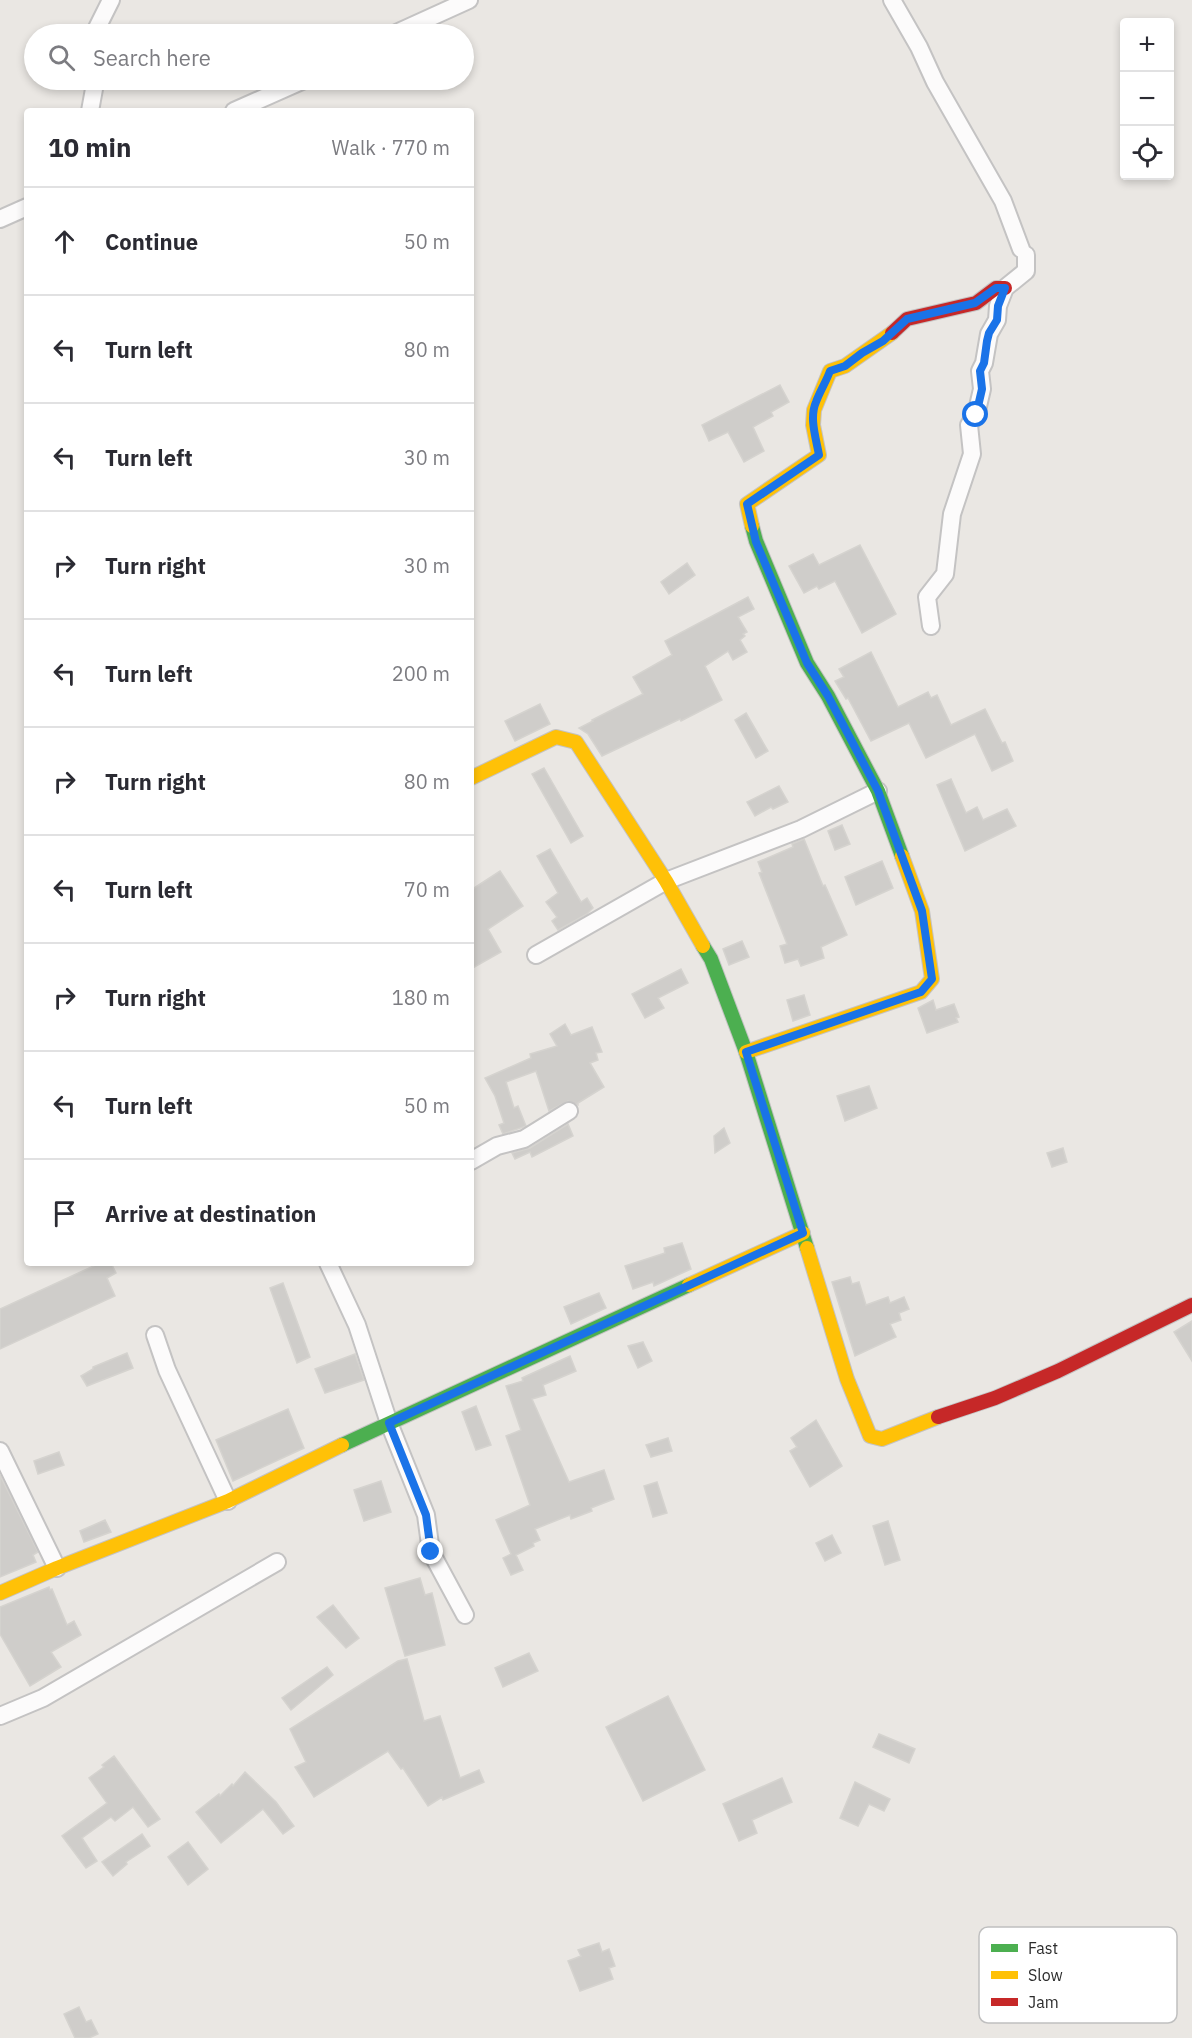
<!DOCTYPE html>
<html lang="en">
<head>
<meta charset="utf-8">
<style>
  body { margin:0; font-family:"IBM Plex Sans",sans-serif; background:#f2f2f3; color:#2b2b33 }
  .controls { position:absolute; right:18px; top:18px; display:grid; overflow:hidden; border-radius:6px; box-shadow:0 3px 9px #0003 }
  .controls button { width:54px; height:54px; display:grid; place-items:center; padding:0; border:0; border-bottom:2px solid #e1e1e2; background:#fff; color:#2b2b33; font:30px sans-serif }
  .stop { position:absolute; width:18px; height:18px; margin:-14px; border:4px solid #1a73e8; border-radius:50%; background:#fff }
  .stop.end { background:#1a73e8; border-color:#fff; box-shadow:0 2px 6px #0008 }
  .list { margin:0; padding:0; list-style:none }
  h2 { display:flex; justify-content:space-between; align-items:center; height:78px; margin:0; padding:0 24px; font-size:26px }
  h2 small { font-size:20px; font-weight:400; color:#7c7c81 }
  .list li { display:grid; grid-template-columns:39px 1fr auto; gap:18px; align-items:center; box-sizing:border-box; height:108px; padding:0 24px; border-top:2px solid #e1e1e2 }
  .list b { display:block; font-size:22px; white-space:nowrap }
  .list em { font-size:20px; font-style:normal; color:#7c7c81 }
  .icon { flex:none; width:33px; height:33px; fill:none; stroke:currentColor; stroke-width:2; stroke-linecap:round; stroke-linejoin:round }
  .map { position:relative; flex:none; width:1192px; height:2038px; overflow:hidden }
  .search { position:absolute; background:#fff; box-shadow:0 3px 9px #0003; left:24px; top:24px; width:450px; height:66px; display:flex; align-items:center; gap:15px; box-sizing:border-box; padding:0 21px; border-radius:33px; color:#7c7c81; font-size:22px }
  .panel { position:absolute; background:#fff; box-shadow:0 3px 9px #0003; left:24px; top:108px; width:450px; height:1158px; border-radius:6px }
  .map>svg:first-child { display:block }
  .building { fill:#cfcdca; stroke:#d5d3cf; stroke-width:1.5 }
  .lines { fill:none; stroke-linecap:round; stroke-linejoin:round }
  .street-casing { stroke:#c4c3c3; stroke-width:20 }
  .fast-casing { stroke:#c4c3c3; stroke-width:16 }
  .slow-casing { stroke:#c4c3c3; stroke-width:16 }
  .jam-casing { stroke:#c4c3c3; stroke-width:16 }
  .street { stroke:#fcfbfb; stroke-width:16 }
  .fast { stroke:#4caf50; stroke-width:14 }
  .slow { stroke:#ffc107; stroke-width:14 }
  .jam { stroke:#c62828; stroke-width:14 }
  .route { stroke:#1a73e8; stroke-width:8 }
  .key { fill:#fff; stroke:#c0c0c0; stroke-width:1.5 }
  .key-label { font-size:16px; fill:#2c2c2c }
</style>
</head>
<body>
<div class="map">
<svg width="1192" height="2038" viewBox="0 0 1192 2038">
  <rect width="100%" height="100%" fill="#eae7e3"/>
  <g class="building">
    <path d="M780,385L789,402L771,412L773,416L753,427L764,451L744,462L728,432L709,441L702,425Z"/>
    <path d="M860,545L896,614L862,633L835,581L819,589L817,586L804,593L789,566L813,554L819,565Z"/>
    <path d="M687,563L695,575L669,594L661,582Z"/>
    <path d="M748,597L754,609L738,617L747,632L743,634L745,636L740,640L747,652L733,660L728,651L705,666L722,700L681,721L680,719L602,756L588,734L579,728L593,721L592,720L643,694L633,677L672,655L665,641Z"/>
    <path d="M871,652L898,707L928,692L931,698L937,695L951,725L985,709L1002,743L1005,742L1013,761L992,771L975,734L926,758L909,723L871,741L848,698L846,699L835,681L844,677L839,669Z"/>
    <path d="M540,704L550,724L515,741L505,721Z"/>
    <path d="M746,713L768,751L756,758L735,720Z"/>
    <path d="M544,768L583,836L571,843L532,774Z"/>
    <path d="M951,779L966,813L977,807L983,820L1007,809L1016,826L965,851L937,785Z"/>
    <path d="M779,786L788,802L773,809L771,807L755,816L747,802Z"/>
    <path d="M842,825L850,844L835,850L828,831Z"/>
    <path d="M804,839L823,886L825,885L847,935L821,947L824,958L801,966L798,959L785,963L780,946L787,944L759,873L762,872L758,862L793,847L792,844Z"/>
    <path d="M550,849L581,902L587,898L593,908L587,914L558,930L552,921L557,917L546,902L558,893L537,856Z"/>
    <path d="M882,861L893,888L856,905L845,877Z"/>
    <path d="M500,871L523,906L488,929L501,952L471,969V890Z"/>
    <path d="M742,941L749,957L729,965L723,949Z"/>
    <path d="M681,969L688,983L658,998L664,1008L645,1018L632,994Z"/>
    <path d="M804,995L810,1015L793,1021L787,1000Z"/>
    <path d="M933,1000L936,1010L954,1004L959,1017L956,1018L958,1022L927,1033L918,1008Z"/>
    <path d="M565,1024L571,1035L592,1027L602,1052L596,1053L598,1060L590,1063L604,1087L578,1103V1105L568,1101L549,1111L536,1071L506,1082L514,1108L518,1106L526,1126L503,1134L499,1125L504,1123L495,1096L485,1078L531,1058L530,1054L557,1046L550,1034Z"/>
    <path d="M869,1086L877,1108L845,1121L837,1096Z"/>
    <path d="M568,1124L573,1136L532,1157L530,1152L515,1159L512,1153L530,1148Z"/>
    <path d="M724,1128L730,1143L715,1153L714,1136Z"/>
    <path d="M1063,1148L1067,1162L1052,1167L1047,1153Z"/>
    <path d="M682,1243L691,1269L656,1285L654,1286L653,1282L633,1289L625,1266L665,1253L664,1248Z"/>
    <path d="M100,1263H111L116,1273L107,1278L115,1296L0,1349V1309Z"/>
    <path d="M850,1277L852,1284L859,1282L866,1305L888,1297L890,1303L904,1297L909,1309L899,1313L901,1320L890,1324L896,1337L855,1356L832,1282Z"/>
    <path d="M283,1283L310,1357L297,1363L270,1288Z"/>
    <path d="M599,1293L606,1308L571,1324L564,1307Z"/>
    <path d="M1192,1321V1361L1174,1332Z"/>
    <path d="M643,1342L652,1361L638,1368L628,1346Z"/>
    <path d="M127,1353L133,1368L87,1386L81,1376L93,1369V1367Z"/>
    <path d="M355,1354L364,1380L325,1393L315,1369Z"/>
    <path d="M570,1356L576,1371L543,1385L546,1395L532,1399L569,1482L604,1470L614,1499L591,1508L592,1511L571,1519L570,1515L535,1529L540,1540L533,1543L534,1546L516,1555L523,1570L511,1575L503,1558L511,1554L496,1520L530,1505L506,1436L521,1430L506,1386L523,1381L522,1378Z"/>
    <path d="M476,1406L491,1445L476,1450L462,1412Z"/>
    <path d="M288,1409L304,1448L233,1481L216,1440Z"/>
    <path d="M816,1420L842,1466L810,1487L790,1451L797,1447L791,1438Z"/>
    <path d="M668,1438L672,1451L651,1457L646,1445Z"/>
    <path d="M59,1452L64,1465L38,1474L34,1461Z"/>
    <path d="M0,1475L38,1552L33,1555L36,1562L0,1577Z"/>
    <path d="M381,1481L391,1512L364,1521L354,1490Z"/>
    <path d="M657,1482L667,1513L653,1517L644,1486Z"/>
    <path d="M105,1520L111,1532L84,1542L80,1531Z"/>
    <path d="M888,1521L900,1560L885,1565L873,1526Z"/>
    <path d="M832,1535L841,1553L825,1561L816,1543Z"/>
    <path d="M420,1578L425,1595L432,1593L445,1645L405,1656L385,1588Z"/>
    <path d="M49,1587L50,1590L52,1589L67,1625L74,1621L81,1635L51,1652L61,1667L30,1686L0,1634V1607Z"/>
    <path d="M333,1605L359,1638L346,1648L317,1617Z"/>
    <path d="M529,1653L538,1671L503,1687L495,1668Z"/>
    <path d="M407,1659L424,1721L440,1716L460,1778L479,1770L484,1782L443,1800L442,1797L428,1806L403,1768L401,1769L388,1751L314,1797L295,1767L306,1762L290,1729L398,1661Z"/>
    <path d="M327,1667L333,1675L291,1710L282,1698Z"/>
    <path d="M668,1696L705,1770L643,1801L606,1727Z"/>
    <path d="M879,1734L915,1749L909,1763L873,1747Z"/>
    <path d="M114,1756L160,1819L148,1827L133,1807L115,1821L111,1817L82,1838L97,1861L86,1868L62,1836L107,1803L89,1778L104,1767L102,1765Z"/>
    <path d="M245,1772L276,1802L294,1826L283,1834L263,1809L221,1843L196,1812L219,1794L220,1796L232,1784L233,1786Z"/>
    <path d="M782,1778L792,1802L752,1820L757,1833L739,1841L723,1804Z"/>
    <path d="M855,1782L890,1799L884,1811L869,1804L858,1826L840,1818Z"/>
    <path d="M142,1834L150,1846L126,1862L127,1864L113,1876L102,1862Z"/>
    <path d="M188,1842L208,1869L188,1885L168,1857Z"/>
    <path d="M599,1943L602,1952L609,1949L615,1966L609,1968L613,1979L580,1991L568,1961L581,1956L578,1950Z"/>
    <path d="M79,2007L86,2022L91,2020L98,2034L89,2038H75L64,2014Z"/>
  </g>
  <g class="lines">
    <defs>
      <g id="street">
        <path d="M892,0L919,47L935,82L1003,201L1021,249"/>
        <path d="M94,34L111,0"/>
        <path d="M394,34L469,0"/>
        <path d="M90,111L94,89L93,80"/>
        <path d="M234,111L304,80"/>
        <path d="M0,219L27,207"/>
        <path d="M931,626L927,597L945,574L952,514L972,454L969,425L976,415L982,389L980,371L984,363L989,334L997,320L998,306L1005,288L1026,271V255"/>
        <path d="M536,955L666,881L801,829L878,791"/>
        <path d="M471,1161L497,1146L524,1139L569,1111"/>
        <path d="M328,1263L357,1325L389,1423L426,1515L431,1552L465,1615"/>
        <path d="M155,1335L167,1370L228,1501"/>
        <path d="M0,1451L57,1568"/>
        <path d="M0,1716L43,1698L277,1562"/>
      </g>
      <g id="fast">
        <path d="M752,526L756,541L807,663L828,696L878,791L902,856"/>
        <path d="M703,946L711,959L746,1052L807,1248"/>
        <path d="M342,1445L689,1285"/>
      </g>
      <g id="slow">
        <path d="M752,526L747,504L819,455L813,425L814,410L830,371L845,366L892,333"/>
        <path d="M471,778L556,737L576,742L666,881L703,946"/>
        <path d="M746,1052L921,992L932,979L922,911L902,856"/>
        <path d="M807,1248L847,1379L870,1436L882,1439L938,1417"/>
        <path d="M689,1285L803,1233"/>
        <path d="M0,1593L57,1568L228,1501L342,1445"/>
      </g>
      <g id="jam">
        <path d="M892,333L907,319L976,303L996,288H1005"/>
        <path d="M938,1417L995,1398L1058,1371L1192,1305"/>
      </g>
    </defs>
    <use href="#street" class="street-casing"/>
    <use href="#fast" class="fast-casing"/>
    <use href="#slow" class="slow-casing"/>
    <use href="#jam" class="jam-casing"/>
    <use href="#street" class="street"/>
    <use href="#fast" class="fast"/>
    <use href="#slow" class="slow"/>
    <use href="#jam" class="jam"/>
  </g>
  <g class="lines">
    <path class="route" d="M431,1552L426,1515L389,1423L803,1233L746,1052L921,992L932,979L922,911L878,791L828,696L807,663L756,542L747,504L819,455C816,438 809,418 816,402C820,391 826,382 830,371L845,366L862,353L883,341L907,319L975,303L996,288H1005L998,306L997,320L989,333L987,341L984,363L980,371L982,389L976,415"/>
  </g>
  <rect x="979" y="1927" width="198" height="96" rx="9" class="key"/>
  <rect x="991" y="1944" width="27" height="8" fill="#4caf50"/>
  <rect x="991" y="1971" width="27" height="8" fill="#ffc107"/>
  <rect x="991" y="1998" width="27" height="8" fill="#c62828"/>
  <g class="key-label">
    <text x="1028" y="1954">Fast</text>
    <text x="1028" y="1981">Slow</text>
    <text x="1028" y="2008">Jam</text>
  </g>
</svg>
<div class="controls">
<button>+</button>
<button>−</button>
<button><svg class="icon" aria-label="locate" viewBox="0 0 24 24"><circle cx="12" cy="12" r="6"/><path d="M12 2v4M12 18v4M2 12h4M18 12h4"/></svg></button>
</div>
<div class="stop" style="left:976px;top:415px"></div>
<div class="stop end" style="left:431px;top:1552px"></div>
<div class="search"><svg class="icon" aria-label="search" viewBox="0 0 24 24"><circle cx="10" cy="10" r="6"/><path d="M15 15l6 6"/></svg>Search here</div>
<section class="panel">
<h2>10 min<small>Walk · 770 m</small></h2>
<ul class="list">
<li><svg class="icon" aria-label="ahead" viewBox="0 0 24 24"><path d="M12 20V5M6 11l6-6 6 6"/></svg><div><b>Continue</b></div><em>50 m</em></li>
<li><svg class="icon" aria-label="left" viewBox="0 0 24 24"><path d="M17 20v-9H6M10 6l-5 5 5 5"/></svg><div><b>Turn left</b></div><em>80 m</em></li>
<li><svg class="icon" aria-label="left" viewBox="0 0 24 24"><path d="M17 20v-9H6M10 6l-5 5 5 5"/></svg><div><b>Turn left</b></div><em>30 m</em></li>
<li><svg class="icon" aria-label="right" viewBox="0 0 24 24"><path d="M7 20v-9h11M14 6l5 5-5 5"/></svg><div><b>Turn right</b></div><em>30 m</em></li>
<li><svg class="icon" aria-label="left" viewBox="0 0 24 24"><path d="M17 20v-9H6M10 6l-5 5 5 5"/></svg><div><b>Turn left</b></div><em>200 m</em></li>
<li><svg class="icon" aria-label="right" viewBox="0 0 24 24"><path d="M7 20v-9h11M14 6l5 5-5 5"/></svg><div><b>Turn right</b></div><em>80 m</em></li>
<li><svg class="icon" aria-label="left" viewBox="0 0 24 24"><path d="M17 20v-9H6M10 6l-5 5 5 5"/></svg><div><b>Turn left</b></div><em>70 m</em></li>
<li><svg class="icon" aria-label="right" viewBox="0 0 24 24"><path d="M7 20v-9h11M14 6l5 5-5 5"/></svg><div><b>Turn right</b></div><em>180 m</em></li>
<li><svg class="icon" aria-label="left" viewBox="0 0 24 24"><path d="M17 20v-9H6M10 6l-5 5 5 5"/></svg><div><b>Turn left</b></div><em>50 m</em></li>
<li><svg class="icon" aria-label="arrive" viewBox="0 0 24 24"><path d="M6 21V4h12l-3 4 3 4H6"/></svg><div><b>Arrive at destination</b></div></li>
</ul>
</section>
</div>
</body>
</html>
